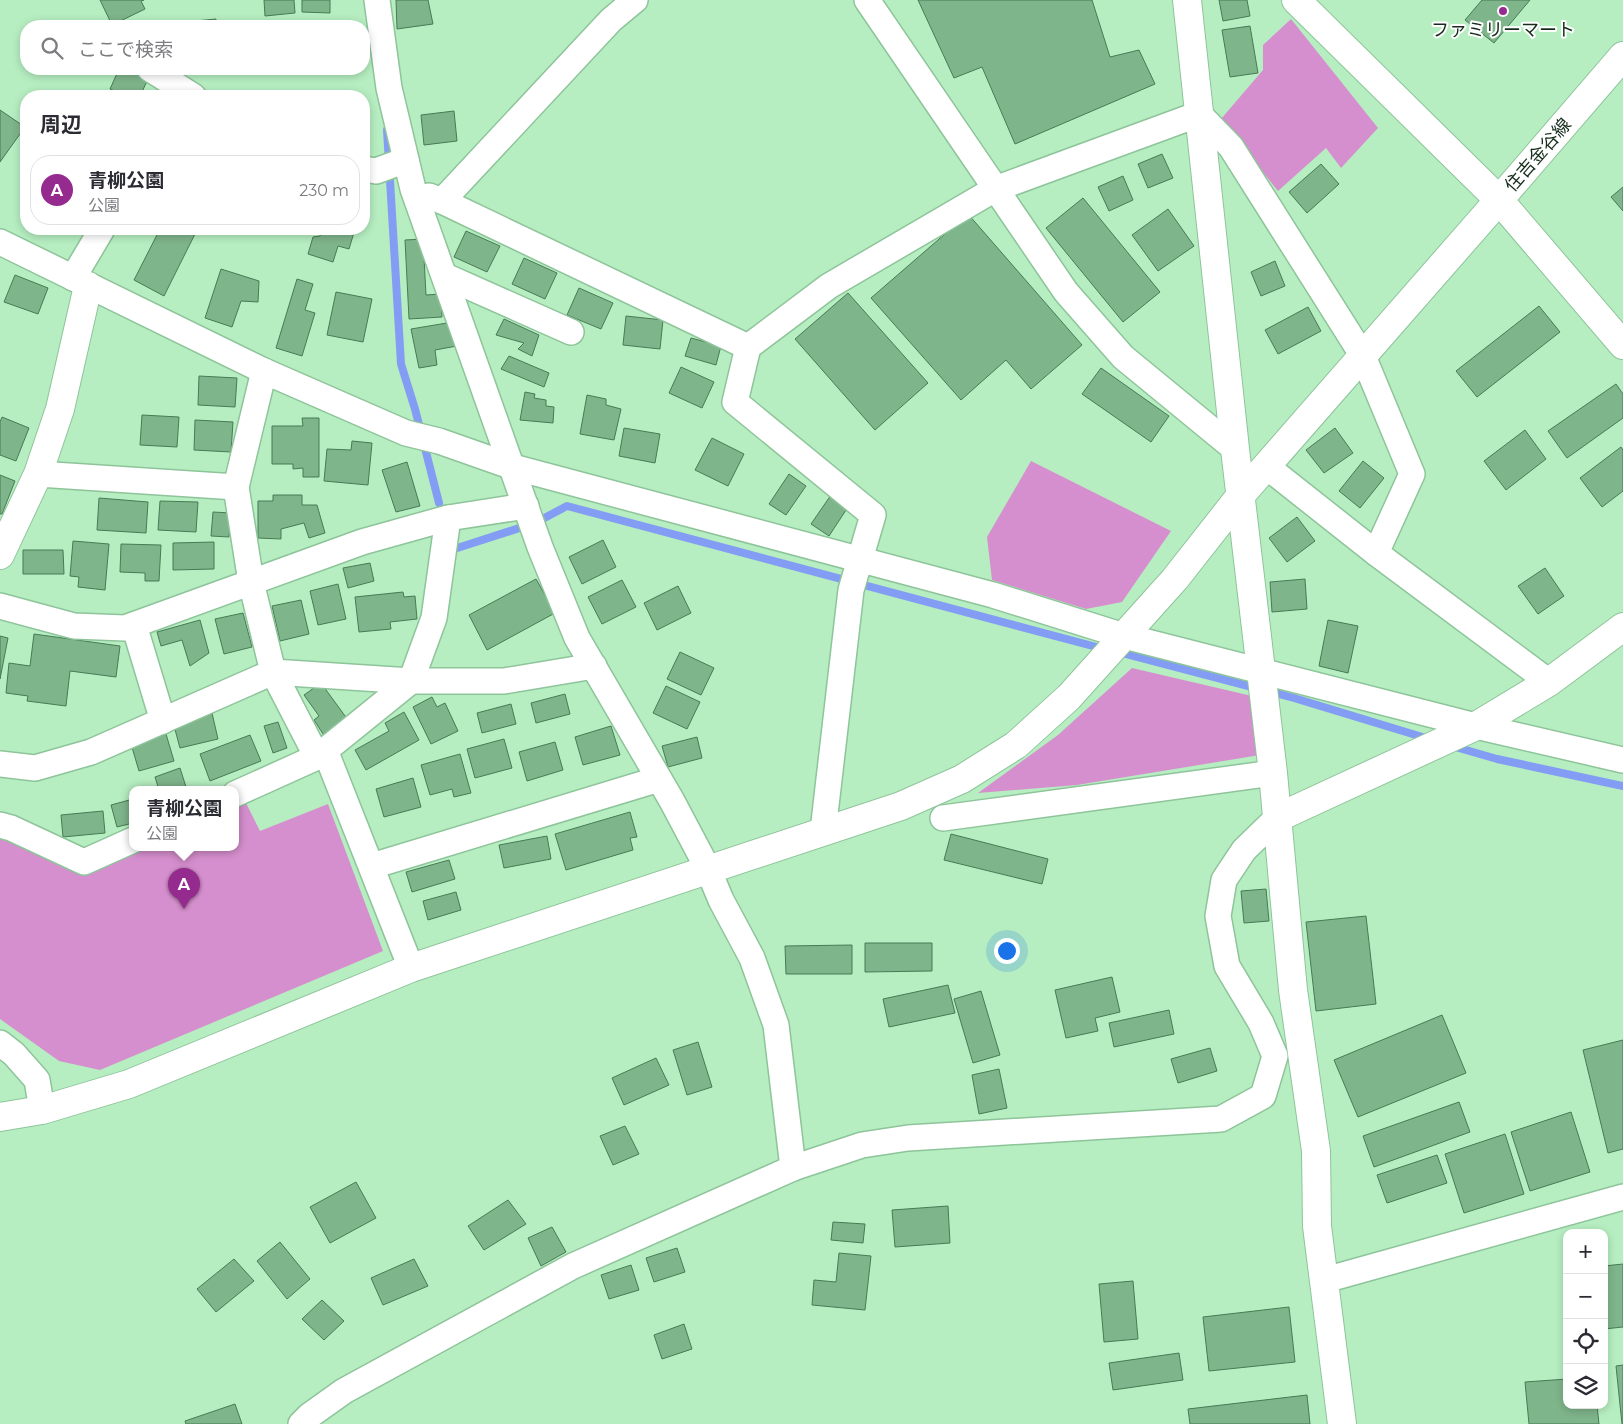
<!DOCTYPE html>
<html lang="ja">
<head>
<meta charset="utf-8">
<style>
  body { margin:0; font-family:Montserrat,"Noto Sans JP",sans-serif; background:#f2f2f3; color:#2b2b33 }
  .controls { position:absolute; right:15px; bottom:15px; display:grid; overflow:hidden; border-radius:10px; box-shadow:0 2px 8px #0003 }
  .controls button { width:45px; height:45px; display:grid; place-items:center; padding:0; border:0; border-bottom:1px solid #e1e1e2; background:#fff; color:#2b2b33; font:25px sans-serif }
  .you { position:absolute; left:1006px; top:950px; width:18px; height:18px; margin:-12px; border:4px solid #fff; border-radius:50%; background:#1a73e8; box-shadow:0 0 0 8px #1a73e833 }
  .badge { display:grid; place-items:center; width:32px; height:32px; border-radius:50%; background:#952b8e; color:#fff; font-size:16px; font-weight:700 }
  .pin { position:absolute; translate:-50% -41px; filter:drop-shadow(0 1px 2px #0008) }
  .pin::after { content:''; position:absolute; top:26px; width:18px; height:15px; background:inherit; clip-path:polygon(0 0,100% 0,50% 100%) }
  .popup { position:absolute; left:129px; top:786px; width:110px; height:65px; box-sizing:border-box; display:grid; place-content:center; border-radius:10px; background:#fff; filter:drop-shadow(0 1px 4px #0005); font-size:16px; white-space:nowrap; color:#7c7c81 }
  .popup b { font-size:19px; color:#2b2b33 }
  .popup::after { content:''; position:absolute; left:50%; top:100%; margin-left:-10px; border:10px solid transparent; border-top-color:#fff }
  .list { margin:0; padding:0; list-style:none }
  h2 { display:flex; justify-content:space-between; align-items:center; height:65px; margin:0; padding:0 20px; font-size:21px }
  h2 small { font-size:16px; font-weight:400; color:#7c7c81 }
  .list li { display:grid; grid-template-columns:32px 1fr auto; gap:15px; align-items:center; box-sizing:border-box; height:70px; margin:0 10px 10px; padding:0 10px; border:1px solid #e1e1e2; border-radius:20px }
  .list b { display:block; font-size:19px; white-space:nowrap }
  .list p { margin:0; font-size:16px; white-space:nowrap; color:#7c7c81 }
  .list em { font-size:16px; font-style:normal; color:#7c7c81 }
  .icon { flex:none; width:28px; height:28px; fill:none; stroke:currentColor; stroke-width:2; stroke-linecap:round; stroke-linejoin:round }
  .map { position:relative; flex:none; width:1623px; height:1424px; overflow:hidden }
  .search { position:absolute; background:#fff; box-shadow:0 2px 8px #0003; left:20px; top:20px; width:350px; height:55px; display:flex; align-items:center; gap:12px; box-sizing:border-box; padding:0 18px; border-radius:20px; color:#7c7c81; font-size:19px }
  .panel { position:absolute; background:#fff; box-shadow:0 2px 8px #0003; left:20px; top:90px; width:350px; height:145px; border-radius:20px }
  .map>svg:first-child { display:block }
  .green { fill:#d68fce }
  .lines { fill:none; stroke-linecap:round; stroke-linejoin:round }
  .stream { stroke:#849df4; stroke-width:8 }
  .building { fill:#7fb58b; stroke:#477b54 }
  .street-casing { stroke:#8ec49a; stroke-width:28 }
  .secondary-casing { stroke:#8ec49a; stroke-width:30 }
  .street { stroke:#fff; stroke-width:25 }
  .secondary { stroke:#fff; stroke-width:28 }
  .poi-dot { fill:#952b8e; stroke:#fefefe; stroke-width:2 }
  .labels { text-anchor:middle; dominant-baseline:central; stroke-width:4; stroke-linejoin:round; paint-order:stroke }
  .poi-label { font-size:18px; fill:#162c1b; stroke:#fefefe }
  .street-label { font-size:18px; fill:#162c1b; stroke:#fefefe }
</style>
</head>
<body>
<div class="map">
<svg width="1623" height="1424" viewBox="0 0 1623 1424">
  <rect width="100%" height="100%" fill="#b6eec1"/>
  <g class="green">
    <path d="M1291,19L1378,128L1341,168L1326,148L1278,191L1221,119L1263,70V45Z"/>
    <path d="M1031,461L1171,531L1122,602L1086,609L992,580L987,537Z"/>
    <path d="M1132,668L1252,696L1260,755L1077,785L978,793L1058,735Z"/>
    <path d="M244,799L260,831L328,804L383,951L100,1070L59,1061L0,1019V834L74,867L133,848H235V802Z"/>
  </g>
  <g class="lines">
    <g class="stream">
      <path d="M387,130L401,364L415,409L439,503"/>
      <path d="M448,551L535,523L567,506L1104,649"/>
      <path d="M1118,652L1294,698L1429,739"/>
      <path d="M1452,746L1497,759L1623,786"/>
    </g>
  </g>
  <g class="building">
    <path d="M100,0H144L141,1L145,9L112,25Z"/>
    <path d="M264,0H294L295,13L265,16Z"/>
    <path d="M302,0H330V13L302,12Z"/>
    <path d="M396,0H428L433,24L397,29Z"/>
    <path d="M918,0H1092L1110,57L1139,50L1155,84L1015,144L982,67L954,78Z"/>
    <path d="M1219,0H1247L1250,16L1223,21Z"/>
    <path d="M1482,0H1530L1494,43L1465,20Z"/>
    <path d="M216,19V26H186L185,22Z"/>
    <path d="M1250,26L1258,73L1230,77L1222,30Z"/>
    <path d="M119,69H132L149,77L140,96H126L110,89Z"/>
    <path d="M271,69H295L271,71Z"/>
    <path d="M0,110L25,127L0,162Z"/>
    <path d="M454,111L457,141L424,145L421,115Z"/>
    <path d="M1162,154L1173,178L1148,188L1138,164Z"/>
    <path d="M1321,164L1339,184L1307,213L1289,192Z"/>
    <path d="M1123,176L1133,200L1109,211L1098,187Z"/>
    <path d="M1623,187V211L1611,197Z"/>
    <path d="M1083,198L1160,292L1123,322L1046,228Z"/>
    <path d="M1168,209L1194,246L1158,271L1132,235Z"/>
    <path d="M968,214L1082,345L1031,389L1006,360L961,400L871,298Z"/>
    <path d="M160,229H190L196,232L164,296L134,280Z"/>
    <path d="M323,229H355L349,249L338,246L333,262L308,254L313,237L320,236Z"/>
    <path d="M466,231L500,246L487,272L454,257Z"/>
    <path d="M423,239L426,295L441,294L442,317L409,319L405,240Z"/>
    <path d="M524,258L557,273L545,299L512,284Z"/>
    <path d="M1275,261L1285,286L1261,296L1251,272Z"/>
    <path d="M221,269L259,281L258,302L241,301L232,327L205,318Z"/>
    <path d="M15,275L48,288L38,314L4,302Z"/>
    <path d="M297,279L313,284L305,310L315,313L302,356L276,348Z"/>
    <path d="M579,288L613,303L601,329L567,315Z"/>
    <path d="M336,292L372,299L363,342L327,335Z"/>
    <path d="M848,293L928,383L875,430L795,339Z"/>
    <path d="M1539,306L1560,332L1477,397L1456,371Z"/>
    <path d="M1308,307L1321,331L1278,354L1265,330Z"/>
    <path d="M626,316L663,320L660,349L623,345Z"/>
    <path d="M504,319L539,335L532,356L518,349L524,343L496,335Z"/>
    <path d="M453,322L457,346L435,350L437,365L419,368L411,329Z"/>
    <path d="M691,338L721,346L716,365L685,356Z"/>
    <path d="M509,356L549,373L544,387L501,369Z"/>
    <path d="M681,367L714,382L702,408L669,393Z"/>
    <path d="M1101,368L1169,416L1151,442L1082,394Z"/>
    <path d="M199,376L237,378L235,407L198,405Z"/>
    <path d="M1616,384L1623,394V418L1567,458L1548,431Z"/>
    <path d="M525,392L535,394L534,398L546,400V406L554,407L553,423L520,420Z"/>
    <path d="M587,395L606,399V405L621,409L614,440L580,434Z"/>
    <path d="M142,415L179,417L177,447L140,445Z"/>
    <path d="M2,417L29,428L16,461L0,455V422Z"/>
    <path d="M302,418H319V477H303V468L293,469V464H272V426H303Z"/>
    <path d="M195,420L233,422L231,452L194,450Z"/>
    <path d="M624,428L660,434L655,463L619,456Z"/>
    <path d="M1335,428L1353,453L1324,473L1306,450Z"/>
    <path d="M1525,430L1546,459L1506,490L1484,461Z"/>
    <path d="M712,438L744,454L728,486L695,470Z"/>
    <path d="M352,441L372,443L368,485L324,481L327,449L351,450Z"/>
    <path d="M1621,447L1623,450V491L1602,507L1580,478Z"/>
    <path d="M1363,461L1384,478L1360,508L1339,491Z"/>
    <path d="M407,462L420,506L396,512L382,470Z"/>
    <path d="M789,474L806,486L786,515L769,504Z"/>
    <path d="M0,475L15,481L2,514H0Z"/>
    <path d="M273,495H302V505H317L325,533L309,538L304,523L281,529V539L258,538V501H273Z"/>
    <path d="M831,495L848,507L829,536L811,524Z"/>
    <path d="M99,498L148,502L146,533L97,530Z"/>
    <path d="M160,501L198,502L196,532L158,530Z"/>
    <path d="M213,512L231,513L229,537L211,536Z"/>
    <path d="M1297,517L1315,541L1287,562L1269,538Z"/>
    <path d="M603,540L616,567L582,584L569,557Z"/>
    <path d="M73,541L109,544L105,590L78,587L79,577L70,576Z"/>
    <path d="M214,542V569L173,570V543Z"/>
    <path d="M121,544L161,545L159,581H145V573L120,572Z"/>
    <path d="M23,550H63L64,574H23Z"/>
    <path d="M370,563L374,581L348,588L343,568Z"/>
    <path d="M1545,568L1564,596L1538,614L1518,586Z"/>
    <path d="M536,579L555,613L487,650L469,615Z"/>
    <path d="M1305,579L1307,609L1272,612L1270,582Z"/>
    <path d="M622,580L636,607L602,624L588,597Z"/>
    <path d="M338,584L346,619L318,625L310,591Z"/>
    <path d="M678,586L691,613L657,630L644,603Z"/>
    <path d="M403,592L404,597L415,596L417,619L390,622L391,629L359,632L355,597Z"/>
    <path d="M301,600L309,634L280,641L272,606Z"/>
    <path d="M243,613L252,647L224,654L215,619Z"/>
    <path d="M200,620L209,653L190,666L182,640L161,646L157,632Z"/>
    <path d="M1328,620L1358,626L1348,673L1319,666Z"/>
    <path d="M34,634L120,646L116,677L70,671L66,706L27,701L28,696L6,693L9,663L30,666Z"/>
    <path d="M0,636L8,638L0,679Z"/>
    <path d="M680,652L714,668L701,695L667,679Z"/>
    <path d="M321,683L348,720L325,737L314,720L319,716L304,695Z"/>
    <path d="M666,686L700,702L687,729L653,713Z"/>
    <path d="M565,694L570,714L536,723L531,703Z"/>
    <path d="M432,697L437,707L445,703L458,731L431,744L413,707Z"/>
    <path d="M511,704L516,724L482,733L477,713Z"/>
    <path d="M404,712L419,740L366,770L355,750L389,731L385,723Z"/>
    <path d="M212,713L218,739L180,748L173,722Z"/>
    <path d="M278,722L287,748L273,753L264,726Z"/>
    <path d="M611,726L620,755L583,765L575,737Z"/>
    <path d="M166,734L174,761L139,771L131,744Z"/>
    <path d="M250,735L261,761L210,781L200,754Z"/>
    <path d="M697,737L702,758L668,767L662,746Z"/>
    <path d="M504,739L512,768L475,778L467,749Z"/>
    <path d="M555,742L563,770L527,781L519,752Z"/>
    <path d="M460,754L471,793L454,797L452,789L430,795L421,765Z"/>
    <path d="M180,768L186,787L176,790H159L155,777Z"/>
    <path d="M413,778L421,807L384,817L376,789Z"/>
    <path d="M133,799V823L117,827L111,805Z"/>
    <path d="M103,811L105,833L63,837L61,815Z"/>
    <path d="M630,812L637,837L630,838L633,850L566,870L555,834Z"/>
    <path d="M951,834L1048,859L1042,884L944,860Z"/>
    <path d="M547,836L551,859L504,868L499,845Z"/>
    <path d="M449,860L455,879L412,892L406,872Z"/>
    <path d="M1266,889L1269,921L1244,923L1241,891Z"/>
    <path d="M456,892L461,910L428,920L423,901Z"/>
    <path d="M1366,916L1376,1004L1316,1011L1306,922Z"/>
    <path d="M865,943H932V971L865,972Z"/>
    <path d="M852,945V974H786L785,946Z"/>
    <path d="M1112,977L1120,1012L1095,1018L1098,1031L1066,1038L1055,990Z"/>
    <path d="M948,985L955,1013L889,1027L883,999Z"/>
    <path d="M981,991L1000,1055L973,1063L954,999Z"/>
    <path d="M1169,1010L1174,1034L1114,1047L1109,1023Z"/>
    <path d="M1442,1015L1466,1073L1358,1117L1334,1060Z"/>
    <path d="M1623,1040V1149L1608,1153L1583,1050Z"/>
    <path d="M698,1042L712,1087L687,1095L673,1050Z"/>
    <path d="M1210,1048L1217,1071L1178,1083L1171,1059Z"/>
    <path d="M656,1058L669,1085L624,1105L612,1078Z"/>
    <path d="M999,1069L1007,1108L979,1114L972,1075Z"/>
    <path d="M1459,1102L1470,1132L1374,1167L1363,1136Z"/>
    <path d="M1571,1112L1590,1172L1530,1191L1511,1132Z"/>
    <path d="M625,1126L639,1154L613,1165L600,1136Z"/>
    <path d="M1505,1134L1524,1194L1464,1213L1445,1154Z"/>
    <path d="M1437,1155L1447,1183L1387,1203L1377,1175Z"/>
    <path d="M356,1182L376,1218L330,1243L310,1207Z"/>
    <path d="M508,1200L526,1224L484,1250L468,1226Z"/>
    <path d="M948,1206L950,1243L895,1247L892,1210Z"/>
    <path d="M833,1222L865,1224L863,1243L831,1240Z"/>
    <path d="M552,1227L566,1252L541,1266L528,1238Z"/>
    <path d="M280,1242L310,1279L287,1299L257,1261Z"/>
    <path d="M677,1248L685,1272L654,1282L646,1258Z"/>
    <path d="M839,1253L871,1256L865,1310L812,1305L814,1280L836,1282Z"/>
    <path d="M234,1259L254,1281L216,1312L197,1289Z"/>
    <path d="M414,1259L428,1286L383,1305L371,1278Z"/>
    <path d="M1623,1264V1327L1604,1329V1266Z"/>
    <path d="M631,1265L639,1290L609,1299L601,1275Z"/>
    <path d="M1133,1281L1138,1339L1104,1342L1099,1284Z"/>
    <path d="M322,1300L344,1321L324,1340L302,1319Z"/>
    <path d="M1289,1307L1295,1362L1209,1371L1203,1317Z"/>
    <path d="M684,1324L692,1349L662,1359L654,1335Z"/>
    <path d="M1179,1353L1183,1380L1113,1390L1109,1363Z"/>
    <path d="M1623,1365V1424H1622L1616,1366Z"/>
    <path d="M1567,1379V1405H1597L1599,1424H1529L1525,1382Z"/>
    <path d="M1307,1395L1310,1424H1190L1188,1409Z"/>
    <path d="M235,1404L242,1424H186L185,1421Z"/>
  </g>
  <g class="lines">
    <defs>
      <g id="street">
        <path d="M377,0L389,88L413,189L540,547L577,638L672,801L708,869L721,900L752,958L776,1025L793,1168"/>
        <path d="M867,0L1066,292L1123,357L1235,449"/>
        <path d="M150,69L193,96"/>
        <path d="M364,169L376,171L406,160"/>
        <path d="M429,196L442,201L611,20L635,0"/>
        <path d="M442,201L748,347L735,402L873,515L851,590L823,831"/>
        <path d="M0,242L264,371L406,433L439,441L513,467L993,595L1124,636L1476,726L1623,760"/>
        <path d="M445,276L571,332"/>
        <path d="M73,278L102,229"/>
        <path d="M748,347L829,286L995,189L1199,114L1231,147L1363,356L1412,474L1376,553L1549,682"/>
        <path d="M1266,466L1376,553"/>
        <path d="M38,474L236,487L264,371"/>
        <path d="M236,487L251,582L273,672L317,757L411,681L434,618L448,518"/>
        <path d="M0,606L74,626L125,628L362,542L448,518L526,506"/>
        <path d="M134,625L163,721"/>
        <path d="M325,750L411,968"/>
        <path d="M0,764L35,768L91,752L273,672L411,681H504L594,666"/>
        <path d="M235,794L317,757"/>
        <path d="M943,818L1273,773"/>
        <path d="M0,825L11,828L84,862L133,840"/>
        <path d="M372,866L659,779"/>
        <path d="M0,1043L14,1054L37,1080L42,1110"/>
        <path d="M1325,1280L1623,1197"/>
        <path d="M301,1424L309,1416L344,1391L573,1266L793,1168L862,1145L908,1138L1221,1119L1263,1096L1275,1056L1261,1023L1227,966L1218,916L1224,880L1244,850L1277,818"/>
      </g>
      <g id="secondary">
        <path d="M1187,0L1235,449L1273,773L1293,990L1316,1151L1317,1226L1342,1424"/>
        <path d="M1623,56L1499,200L1623,345"/>
        <path d="M0,555L38,474L60,409L88,286"/>
        <path d="M1277,818L1476,726L1549,682L1623,627"/>
        <path d="M0,1117L42,1110L129,1084L411,968L901,806L962,779L1016,745L1069,697L1175,579L1241,495L1499,200L1296,0"/>
      </g>
    </defs>
    <use href="#street" class="street-casing"/>
    <use href="#secondary" class="secondary-casing"/>
    <use href="#street" class="street"/>
    <use href="#secondary" class="secondary"/>
  </g>
  <circle class="poi-dot" cx="1503" cy="11" r="5"/>
  <g class="labels">
    <g class="poi-label">
      <text x="1503" y="30">ファミリーマート</text>
    </g>
    <g class="street-label">
      <text transform="translate(1538 155) rotate(-49)">住吉金谷線</text>
    </g>
  </g>
</svg>
<div class="controls">
<button>+</button>
<button>−</button>
<button><svg class="icon" aria-label="locate" viewBox="0 0 24 24"><circle cx="12" cy="12" r="6"/><path d="M12 2v4M12 18v4M2 12h4M18 12h4"/></svg></button>
<button><svg class="icon" aria-label="layers" viewBox="0 0 24 24"><path d="M12 4l9 5-9 5-9-5zM3 14l9 5 9-5"/></svg></button>
</div>
<div class="you"></div>
<div class="pin badge" style="left:184px;top:909px">A</div>
<div class="popup"><b>青柳公園</b>公園</div>
<div class="search"><svg class="icon" aria-label="search" viewBox="0 0 24 24"><circle cx="10" cy="10" r="6"/><path d="M15 15l6 6"/></svg>ここで検索</div>
<section class="panel">
<h2>周辺<small></small></h2>
<ul class="list">
<li><span class="badge">A</span><div><b>青柳公園</b><p>公園</p></div><em>230 m</em></li>
</ul>
</section>
</div>
</body>
</html>
